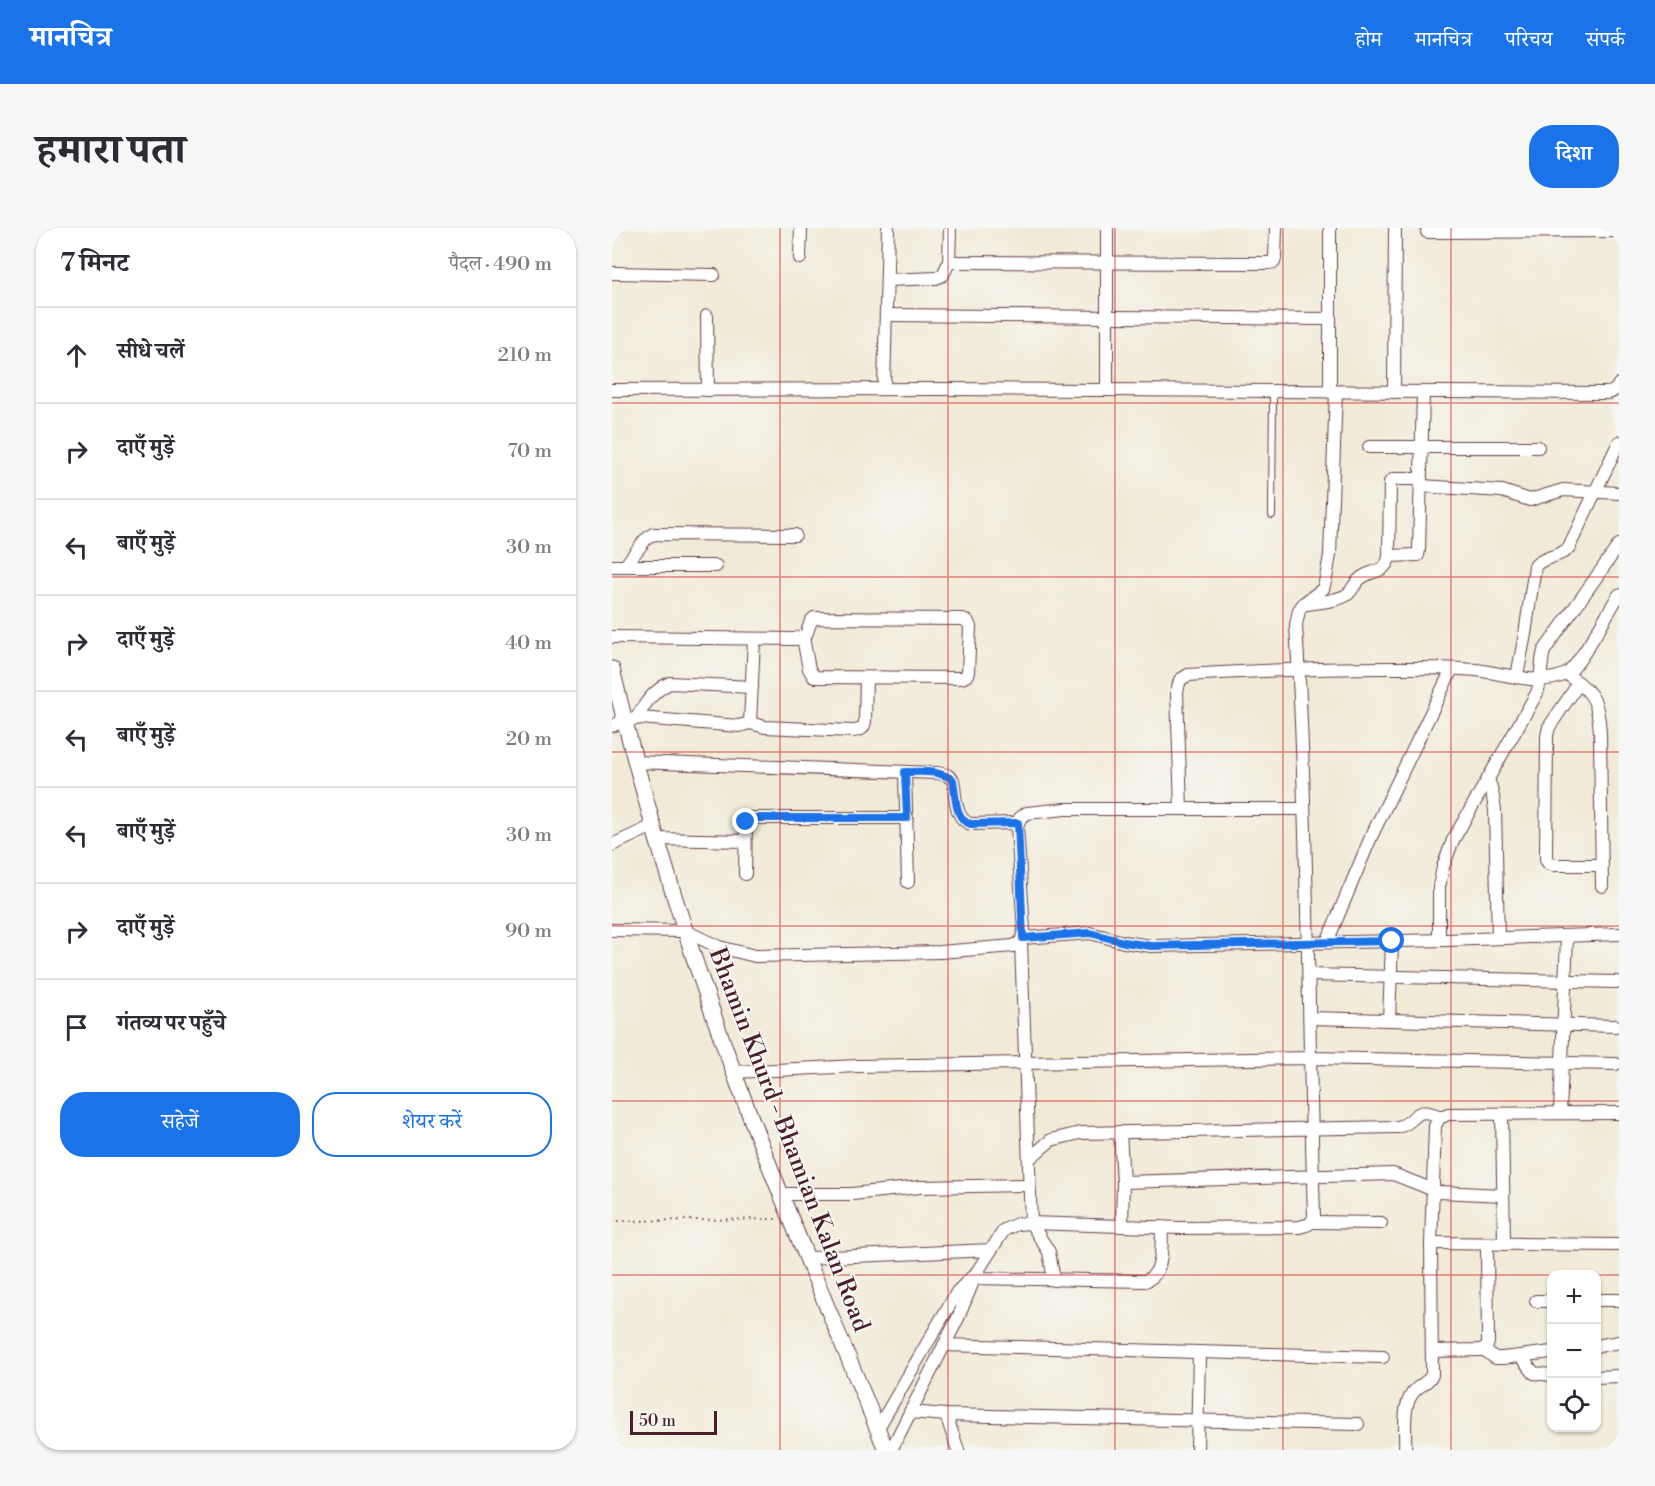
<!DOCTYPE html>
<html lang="hi">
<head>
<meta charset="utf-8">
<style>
  body { margin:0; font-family:"Libre Bodoni","Noto Serif Devanagari",serif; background:#f7f7f7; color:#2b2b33 }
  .controls { position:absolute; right:18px; bottom:18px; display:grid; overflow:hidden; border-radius:12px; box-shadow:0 2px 4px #0004 }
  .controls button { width:54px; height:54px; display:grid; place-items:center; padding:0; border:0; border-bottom:2px solid #e1e1e2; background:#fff; color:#2b2b33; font:30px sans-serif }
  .scale { position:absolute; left:18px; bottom:15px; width:87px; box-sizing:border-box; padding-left:6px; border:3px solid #4a1f2b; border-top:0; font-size:16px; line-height:21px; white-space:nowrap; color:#4a1f2b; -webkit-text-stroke:4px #f6f6f2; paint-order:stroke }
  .stop { position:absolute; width:18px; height:18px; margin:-14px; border:4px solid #1a73e8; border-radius:50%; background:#fff }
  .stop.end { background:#1a73e8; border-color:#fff; box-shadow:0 2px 6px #0008 }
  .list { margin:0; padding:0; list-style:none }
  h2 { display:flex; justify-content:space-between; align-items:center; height:78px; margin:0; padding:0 24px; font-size:26px }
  h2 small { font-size:20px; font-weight:400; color:#7c7c81 }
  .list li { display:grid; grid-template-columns:39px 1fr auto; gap:18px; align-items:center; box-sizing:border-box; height:96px; padding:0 24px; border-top:2px solid #e1e1e2 }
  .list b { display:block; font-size:22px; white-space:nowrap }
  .list em { font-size:20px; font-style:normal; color:#7c7c81 }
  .actions { display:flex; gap:12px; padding:18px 24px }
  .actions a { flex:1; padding:14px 0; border:2px solid #1a73e8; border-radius:24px; text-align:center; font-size:21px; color:#1a73e8 }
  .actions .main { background:#1a73e8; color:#fff }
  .icon { flex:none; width:33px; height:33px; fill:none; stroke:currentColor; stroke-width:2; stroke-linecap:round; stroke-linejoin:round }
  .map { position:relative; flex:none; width:1007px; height:1222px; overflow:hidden; border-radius:24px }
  header { display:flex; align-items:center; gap:36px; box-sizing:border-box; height:84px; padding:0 30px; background:#1a73e8; color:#fff }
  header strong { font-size:28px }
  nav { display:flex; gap:33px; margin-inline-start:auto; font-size:21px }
  .intro { display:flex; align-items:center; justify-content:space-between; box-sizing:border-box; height:144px; padding:0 36px }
  h1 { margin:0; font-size:42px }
  .button { padding:15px 27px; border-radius:24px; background:#1a73e8; color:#fff; font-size:21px; font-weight:700 }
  main { display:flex; gap:36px; padding:0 36px }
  aside { flex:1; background:#fff; border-radius:24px; box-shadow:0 2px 4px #0004 }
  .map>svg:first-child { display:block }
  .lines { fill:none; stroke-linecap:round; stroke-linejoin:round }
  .service-casing { stroke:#633d45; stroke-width:8 }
  .minor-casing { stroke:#633d45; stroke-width:14 }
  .tertiary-casing { stroke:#633d45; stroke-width:17 }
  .path { stroke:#633d45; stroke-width:2; stroke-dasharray:1.5 4.5; stroke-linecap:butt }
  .service { stroke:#fff; stroke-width:6 }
  .minor { stroke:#fff; stroke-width:12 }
  .tertiary { stroke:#fff; stroke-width:15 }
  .route { stroke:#1a73e8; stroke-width:8 }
  .grid { fill:none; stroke:#d62828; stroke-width:1.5; stroke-opacity:0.55 }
  .labels { text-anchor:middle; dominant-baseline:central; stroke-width:4.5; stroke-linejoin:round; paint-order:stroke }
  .street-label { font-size:24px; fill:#4a1f2b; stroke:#f6f6f2 }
</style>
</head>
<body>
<header>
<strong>मानचित्र</strong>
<nav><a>होम</a><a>मानचित्र</a><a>परिचय</a><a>संपर्क</a></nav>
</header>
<div class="intro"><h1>हमारा पता</h1><a class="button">दिशा</a></div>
<main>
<aside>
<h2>7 मिनट<small>पैदल · 490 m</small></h2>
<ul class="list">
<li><svg class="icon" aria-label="ahead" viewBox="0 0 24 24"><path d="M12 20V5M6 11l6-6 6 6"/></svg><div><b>सीधे चलें</b></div><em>210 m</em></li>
<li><svg class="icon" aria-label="right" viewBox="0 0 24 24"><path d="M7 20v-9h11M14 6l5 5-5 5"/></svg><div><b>दाएँ मुड़ें</b></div><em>70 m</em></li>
<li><svg class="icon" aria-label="left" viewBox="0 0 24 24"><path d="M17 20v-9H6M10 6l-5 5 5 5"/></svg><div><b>बाएँ मुड़ें</b></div><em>30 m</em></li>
<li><svg class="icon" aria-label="right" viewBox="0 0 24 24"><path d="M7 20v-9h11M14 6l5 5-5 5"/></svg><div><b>दाएँ मुड़ें</b></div><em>40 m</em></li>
<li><svg class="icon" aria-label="left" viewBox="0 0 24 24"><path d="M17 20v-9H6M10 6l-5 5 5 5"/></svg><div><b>बाएँ मुड़ें</b></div><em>20 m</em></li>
<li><svg class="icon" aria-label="left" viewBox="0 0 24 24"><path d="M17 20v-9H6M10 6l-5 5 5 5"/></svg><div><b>बाएँ मुड़ें</b></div><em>30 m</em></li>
<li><svg class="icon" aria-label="right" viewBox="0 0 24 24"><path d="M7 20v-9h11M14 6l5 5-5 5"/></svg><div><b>दाएँ मुड़ें</b></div><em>90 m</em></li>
<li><svg class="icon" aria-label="arrive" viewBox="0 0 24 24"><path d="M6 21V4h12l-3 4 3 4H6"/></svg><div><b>गंतव्य पर पहुँचे</b></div></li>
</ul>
<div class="actions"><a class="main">सहेजें</a><a>शेयर करें</a></div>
</aside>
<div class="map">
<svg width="1007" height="1222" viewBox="0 0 1007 1222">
  <rect width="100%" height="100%" fill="#f6f6f2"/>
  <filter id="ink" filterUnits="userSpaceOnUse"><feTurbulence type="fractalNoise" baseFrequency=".0167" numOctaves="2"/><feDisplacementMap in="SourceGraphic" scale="12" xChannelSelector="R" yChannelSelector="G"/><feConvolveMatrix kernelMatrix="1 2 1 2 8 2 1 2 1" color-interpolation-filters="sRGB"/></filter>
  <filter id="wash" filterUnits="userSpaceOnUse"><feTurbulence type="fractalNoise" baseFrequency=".008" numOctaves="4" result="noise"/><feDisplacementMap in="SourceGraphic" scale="24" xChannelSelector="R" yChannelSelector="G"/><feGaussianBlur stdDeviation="1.35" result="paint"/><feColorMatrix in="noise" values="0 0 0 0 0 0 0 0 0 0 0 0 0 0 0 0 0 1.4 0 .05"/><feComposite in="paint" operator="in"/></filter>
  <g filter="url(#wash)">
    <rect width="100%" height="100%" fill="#f1ead6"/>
  </g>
  <g filter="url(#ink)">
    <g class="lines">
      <defs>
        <path id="service" d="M660,287L661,163"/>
        <g id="minor">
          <path d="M495,0V162"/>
          <path d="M718,0V164"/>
          <path d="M815,4L1007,3"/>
          <path d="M188,30L189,0"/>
          <path d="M337,34L657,35L662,34L663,30L664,0"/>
          <path d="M0,45L102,47"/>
          <path d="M275,52L324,50L331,47L337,34L338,0"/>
          <path d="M274,87L718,91"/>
          <path d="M95,88L96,162"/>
          <path d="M272,161L276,0"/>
          <path d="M0,162L327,161L993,165C1000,165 1004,163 1007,156"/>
          <path d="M782,164L783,0"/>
          <path d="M757,219H926"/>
          <path d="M809,258L890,263L918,272L951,262L1007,265"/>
          <path d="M777,328L806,327L807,322L811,164"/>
          <path d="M0,338H104"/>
          <path d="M13,338L33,312L41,306L183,307"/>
          <path d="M695,376C707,374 727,373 736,366C742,360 744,352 752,348C763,342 773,344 777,330L778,254L782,251H809"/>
          <path d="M0,409L183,411L194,407L199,393L202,390L351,391L356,394L358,399L356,444L354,448L350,450L202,449L197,441L191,410"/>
          <path d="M905,448L913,406L923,338C932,328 945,330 956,321L1007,214"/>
          <path d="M960,450C984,466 986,477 988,504L990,658"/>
          <path d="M967,455L937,499L935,508L934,632L937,636L942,637H990"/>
          <path d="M24,491C33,475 42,462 58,455L140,459"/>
          <path d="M138,495L153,499L241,503C249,502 252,501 253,493L254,450"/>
          <path d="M0,498L12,493L28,490L127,498L138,495L142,411"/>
          <path d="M23,534L325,545L335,547L341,552C344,567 342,592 359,596L406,595"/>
          <path d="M293,544L296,654"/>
          <path d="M876,550L880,563L883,582L886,710"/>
          <path d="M569,580L565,463L568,452L576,447C642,443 707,440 773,440C803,440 834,439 864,442C892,445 927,459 954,446C967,440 996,383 1007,367"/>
          <path d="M45,611L133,613"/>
          <path d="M0,617L41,598"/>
          <path d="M133,646L134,594L138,590H295"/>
          <path d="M0,702L73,703L107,719L143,728L328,724L401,718L409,714L412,703L405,599L408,590L415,585L453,581H691"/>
          <path d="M411,710L478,705L512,714L539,718L835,712L1007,706"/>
          <path d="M827,712V659L831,639L841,612L925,465C930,451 928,437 932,423L1007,317"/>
          <path d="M409,714L419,995L437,1024L442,1052"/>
          <path d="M715,714L759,609L840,441"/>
          <path d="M697,747L1005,754"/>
          <path d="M698,790L1004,798"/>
          <path d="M777,792L780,713"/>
          <path d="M122,844L246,838L698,830L1004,836"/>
          <path d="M948,885L955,708"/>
          <path d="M890,886L892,1016"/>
          <path d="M508,904L511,954L510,997"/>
          <path d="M417,931L439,912L468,905L786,899C807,894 799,876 829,889"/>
          <path d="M511,954L781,946L827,964L891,967"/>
          <path d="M170,966H240L308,959L417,957"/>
          <path d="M701,994L769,995"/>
          <path d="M819,1015L1007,1017"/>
          <path d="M196,1030L379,1022"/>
          <path d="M362,1050L533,1053C553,1046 549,1017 550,999"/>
          <path d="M984,1072H1007"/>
          <path d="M924,1073H939"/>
          <path d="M332,1117L771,1129"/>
          <path d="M984,1118L1007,1114"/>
          <path d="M871,1121L883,1130H891L939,1124"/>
          <path d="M820,1123L868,1122L874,1120L876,1115L875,1016"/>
          <path d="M908,1128L922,1145L939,1147"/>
          <path d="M984,1149L1007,1148"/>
          <path d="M298,1184L334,1187L746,1196"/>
          <path d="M334,1187L346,1222"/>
          <path d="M266,1200L345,1064L360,1049"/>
          <path d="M279,1222L346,1090L365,1044L392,1002L405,996L419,995L569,1000L687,999C695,997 700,997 702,988C696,791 696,594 684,397L687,382L692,375L711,361L714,350L718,327L724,164"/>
          <path d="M585,1222L587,1125"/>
          <path d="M793,1222C794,1205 790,1180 800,1166C806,1157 815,1156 820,1147L819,1015L823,898L827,890L836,886L1007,885"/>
        </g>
        <path id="tertiary" d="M0,441C34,584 77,724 128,861C173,983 226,1102 274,1222"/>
      </defs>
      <use href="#service" class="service-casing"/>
      <use href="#minor" class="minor-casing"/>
      <use href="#tertiary" class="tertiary-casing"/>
      <path class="path" d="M0,993L165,991"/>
      <use href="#service" class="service"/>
      <use href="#minor" class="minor"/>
      <use href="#tertiary" class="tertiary"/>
    </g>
  </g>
  <g class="lines" filter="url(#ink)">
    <path class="route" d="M134,594L138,590H295L293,544C309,544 328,542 341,552C344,567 342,592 359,596L406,595L411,710L478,705L512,714L539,718L780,713"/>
  </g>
  <path class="grid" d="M168,0V1222M336,0V1222M503,0V1222M671,0V1222M839,0V1222M0,175H1007M0,349H1007M0,524H1007M0,698H1007M0,873H1007M0,1047H939M984,1047H1007"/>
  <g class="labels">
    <g class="street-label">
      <text transform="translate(177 912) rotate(69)">Bhamin Khurd - Bhamian Kalan Road</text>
    </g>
  </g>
</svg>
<div class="controls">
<button>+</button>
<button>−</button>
<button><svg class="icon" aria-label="locate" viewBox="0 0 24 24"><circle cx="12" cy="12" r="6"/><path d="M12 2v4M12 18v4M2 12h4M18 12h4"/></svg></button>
</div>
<div class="scale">50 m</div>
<div class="stop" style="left:780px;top:713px"></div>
<div class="stop end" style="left:134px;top:594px"></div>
</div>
</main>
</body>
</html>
